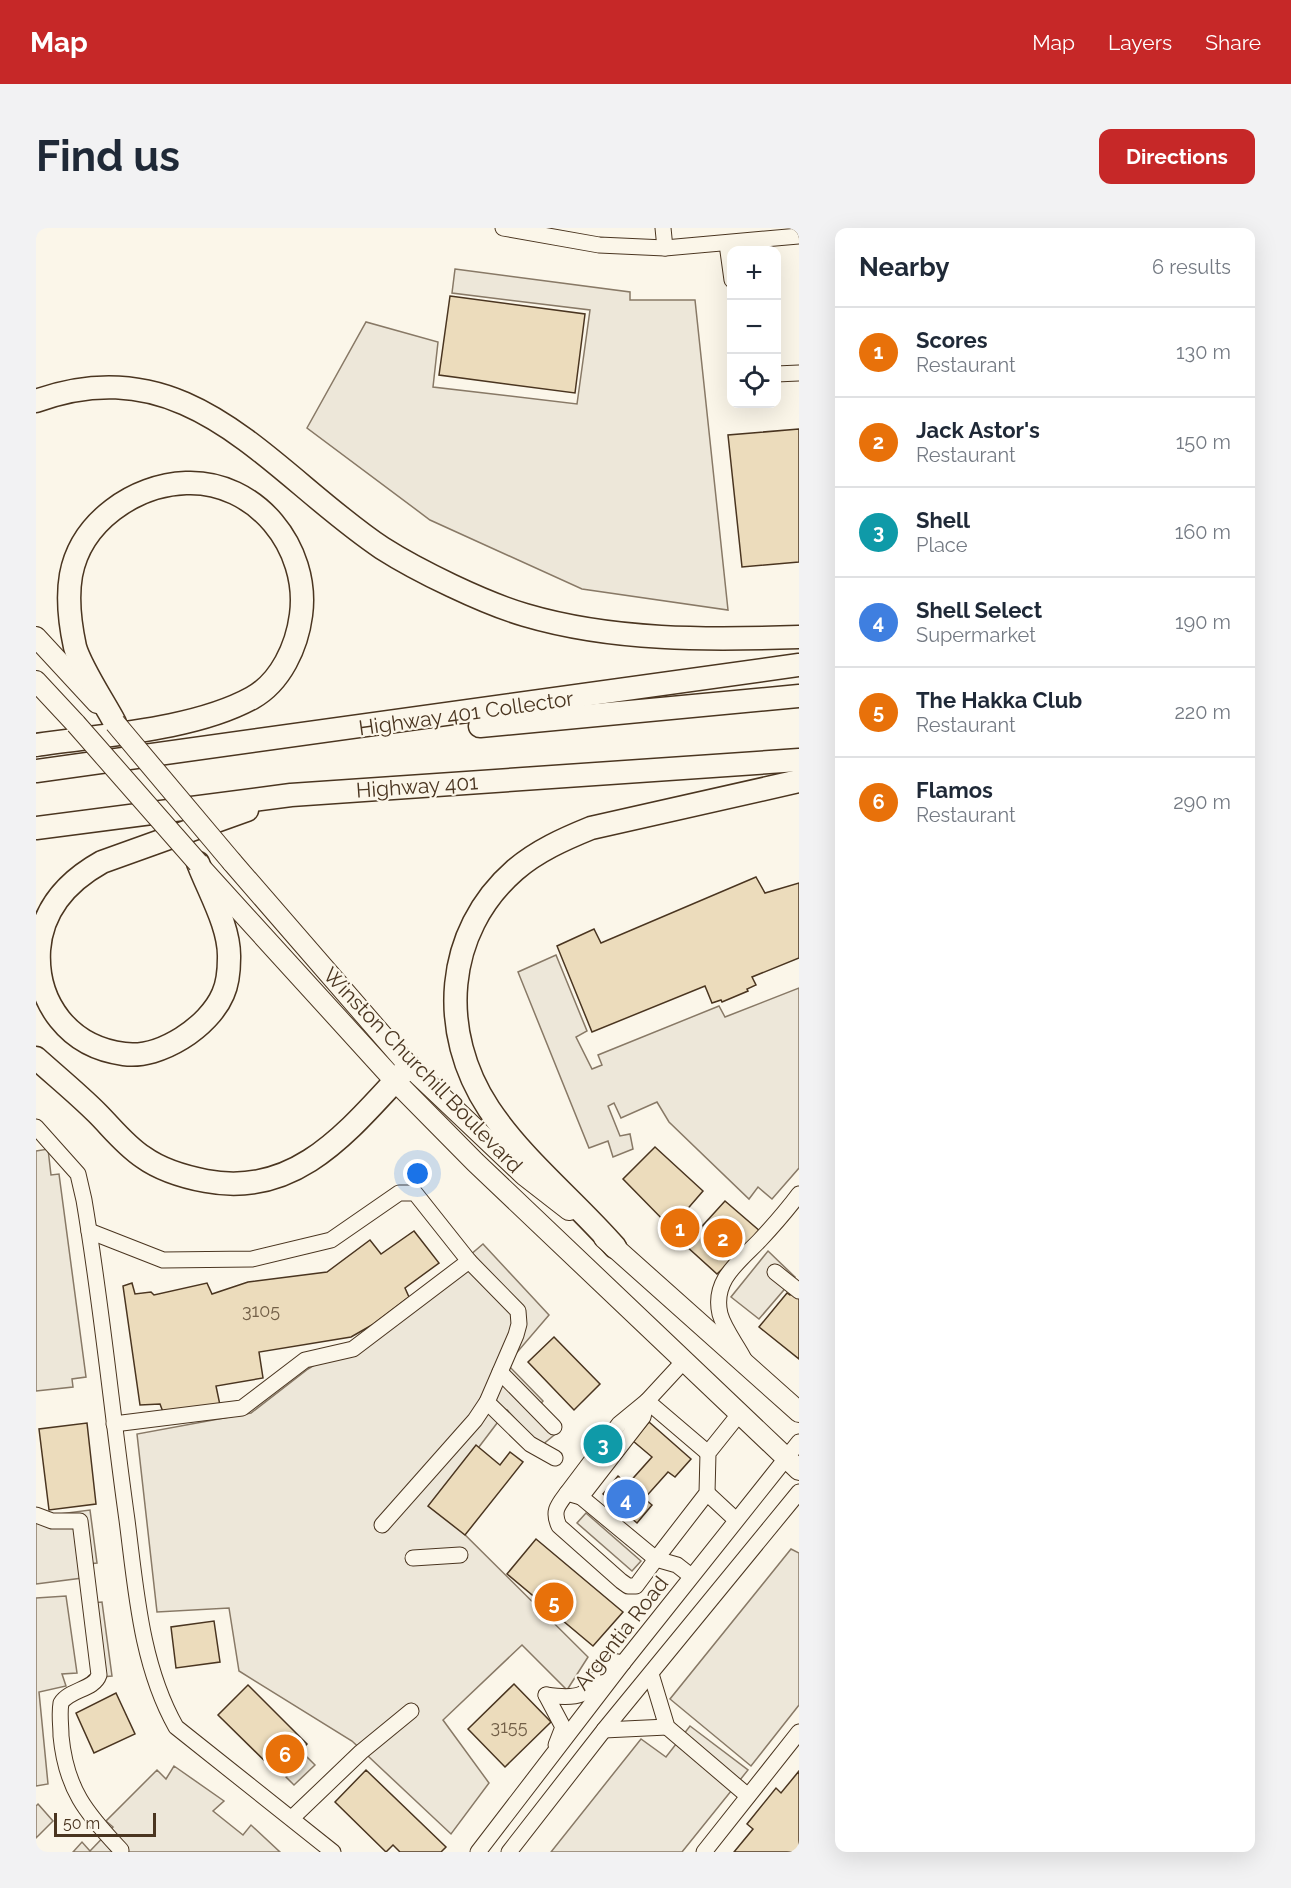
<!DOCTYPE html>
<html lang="en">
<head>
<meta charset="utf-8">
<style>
  body { margin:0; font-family:Raleway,sans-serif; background:#f2f2f3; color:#1f2937 }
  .controls { position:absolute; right:18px; top:18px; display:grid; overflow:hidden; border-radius:12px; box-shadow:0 6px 24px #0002 }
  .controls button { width:54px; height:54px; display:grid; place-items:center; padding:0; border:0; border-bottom:2px solid #e0e1e3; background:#fff; color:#1f2937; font:30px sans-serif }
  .scale { position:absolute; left:18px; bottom:15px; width:102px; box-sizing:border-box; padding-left:6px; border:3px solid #4a3520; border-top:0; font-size:16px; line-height:21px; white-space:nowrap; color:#4a3520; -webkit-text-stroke:4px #fbf6e9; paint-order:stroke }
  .you { position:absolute; left:382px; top:946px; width:21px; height:21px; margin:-15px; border:4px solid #fff; border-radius:50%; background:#1a73e8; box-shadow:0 0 0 9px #1a73e833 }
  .badge { display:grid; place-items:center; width:39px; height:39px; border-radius:50%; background:#c62828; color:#fff; font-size:20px; font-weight:700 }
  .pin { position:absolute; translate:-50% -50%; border:3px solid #fff; box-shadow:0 2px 6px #0006 }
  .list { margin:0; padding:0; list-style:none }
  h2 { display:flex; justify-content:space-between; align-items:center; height:78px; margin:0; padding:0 24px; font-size:26px }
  h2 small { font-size:20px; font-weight:400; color:#747a83 }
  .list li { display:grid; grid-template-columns:39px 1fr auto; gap:18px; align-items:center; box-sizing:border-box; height:90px; padding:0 24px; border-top:2px solid #e0e1e3 }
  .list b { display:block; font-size:22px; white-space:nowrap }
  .list p { margin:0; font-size:20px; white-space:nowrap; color:#747a83 }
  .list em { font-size:20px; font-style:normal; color:#747a83 }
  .icon { flex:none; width:33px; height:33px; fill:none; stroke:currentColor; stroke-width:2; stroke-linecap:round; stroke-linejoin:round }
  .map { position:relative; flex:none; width:763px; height:1624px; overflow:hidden; border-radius:12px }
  header { display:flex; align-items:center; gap:36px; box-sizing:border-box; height:84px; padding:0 30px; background:#c62828; color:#fff }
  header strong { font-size:28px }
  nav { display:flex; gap:33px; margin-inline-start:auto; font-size:21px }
  .intro { display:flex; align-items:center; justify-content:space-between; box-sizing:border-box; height:144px; padding:0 36px }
  h1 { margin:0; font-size:42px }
  .button { padding:15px 27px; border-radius:12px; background:#c62828; color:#fff; font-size:21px; font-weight:700 }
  main { display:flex; gap:36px; padding:0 36px }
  aside { flex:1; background:#fff; border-radius:12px; box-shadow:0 6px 24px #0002 }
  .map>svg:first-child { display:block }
  .parking { fill:#ede7d9; stroke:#887966; stroke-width:1.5 }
  .building { fill:#ecdcbc; stroke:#4a3520; stroke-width:1.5 }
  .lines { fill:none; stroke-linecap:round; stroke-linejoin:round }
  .minor-casing { stroke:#4a3520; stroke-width:17 }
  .major-casing { stroke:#4a3520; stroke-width:22 }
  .highway-casing { stroke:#4a3520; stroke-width:25 }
  .minor { stroke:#fbf6e9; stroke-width:15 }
  .major { stroke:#fbf6e9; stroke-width:20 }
  .highway { stroke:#fbf6e9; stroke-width:22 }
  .major-bridge-casing { stroke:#4a3520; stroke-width:22; stroke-linecap:butt }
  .major-bridge { stroke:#fbf6e9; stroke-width:20 }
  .labels { text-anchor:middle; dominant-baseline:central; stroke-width:4.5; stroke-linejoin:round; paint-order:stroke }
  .number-label { font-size:18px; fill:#725f47 }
  .street-label { font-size:21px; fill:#4a3520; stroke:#fbf6e9 }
</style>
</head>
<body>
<header>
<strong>Map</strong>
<nav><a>Map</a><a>Layers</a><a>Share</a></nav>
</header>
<div class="intro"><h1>Find us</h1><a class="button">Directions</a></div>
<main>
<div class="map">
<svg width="763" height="1624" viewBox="0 0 763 1624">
  <rect width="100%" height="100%" fill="#fbf6e9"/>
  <g class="parking">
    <path d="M419,41L594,64V72H659L692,382L546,361L394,292L271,200L330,94L402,114L397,159L541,176L554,82L416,65Z"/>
    <path d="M520,727L551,803L540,809L556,841L566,837L562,827L683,778L689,789L763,760V940L736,971L722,959L713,971L633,894L621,874L585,890L578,875L572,878L584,908L594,906L597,921L577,929L572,913L553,920L482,744Z"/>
    <path d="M12,921L15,947L23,946L50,1149L36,1151L37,1159L0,1163V923Z"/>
    <path d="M447,1016L513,1087L471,1136L507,1173L501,1180L523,1203L505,1218L471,1182L399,1277L552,1429L531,1462L486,1417L407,1492L453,1555L415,1606L316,1513L203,1443L193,1380L121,1384L101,1206L215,1185L272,1141L379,1074Z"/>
    <path d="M732,1023L759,1049L723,1091L695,1069Z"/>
    <path d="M54,1282L61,1335L52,1336L54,1349L0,1356V1289Z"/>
    <path d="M550,1285L605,1333L596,1343L541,1295Z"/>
    <path d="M755,1321L763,1325V1477L715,1538L634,1471Z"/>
    <path d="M30,1368L41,1445L26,1446L30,1458L3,1464L12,1556L0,1558V1370Z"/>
    <path d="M66,1374L76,1448L66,1449L56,1375Z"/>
    <path d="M654,1498L712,1542L646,1624H515L605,1511L630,1529Z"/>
    <path d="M271,1529L279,1537L258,1557L250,1549Z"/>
    <path d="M138,1538L188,1573L177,1583L207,1607L215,1597L244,1624H37L46,1614L54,1623L77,1599L70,1593L121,1542L130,1551Z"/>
    <path d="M2,1576L17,1593L0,1610V1578Z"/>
  </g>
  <g class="building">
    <path d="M414,68L549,86L539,165L403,147Z"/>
    <path d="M763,201V334L706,339L692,207Z"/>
    <path d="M720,649L729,665L763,655V730L716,749L720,757L711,761L712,763L686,774L685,772L676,775L669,758L556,804L521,718L558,701L565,715Z"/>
    <path d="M619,919L667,963L635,1000L587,951Z"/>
    <path d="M689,973L725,1004L681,1046L649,1017Z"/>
    <path d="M378,1003L403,1035L369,1060L373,1069L336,1097L315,1109L223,1124L227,1150L180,1158L184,1177L127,1184L124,1176L104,1177L87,1058L96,1055L99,1066L115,1064L118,1067L171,1055L176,1066L212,1054L291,1044L334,1012L345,1026Z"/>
    <path d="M763,1057V1131L723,1099L751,1065L754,1067Z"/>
    <path d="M518,1109L564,1156L538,1182L492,1134Z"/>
    <path d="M613,1194L655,1231L639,1249L632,1244L607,1272L591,1257L616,1229L597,1213Z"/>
    <path d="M51,1195L60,1276L13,1282L3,1201Z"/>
    <path d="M440,1217L464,1237L474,1224L487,1234L429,1307L392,1278Z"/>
    <path d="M582,1248L616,1277L601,1295L567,1266Z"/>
    <path d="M500,1311L587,1384L557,1418L471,1346Z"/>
    <path d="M178,1393L184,1434L140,1440L135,1399Z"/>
    <path d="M478,1456L515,1494L469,1539L432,1501Z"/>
    <path d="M212,1457L271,1516L242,1546L182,1487Z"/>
    <path d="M80,1465L99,1506L58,1525L40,1485Z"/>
    <path d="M330,1542L410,1619L405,1624H364L357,1617L350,1624L299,1574Z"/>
    <path d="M763,1543V1624H698L717,1601L711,1596L740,1560L745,1565Z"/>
  </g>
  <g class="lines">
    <defs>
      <g id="minor">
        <path d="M467,0L563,17L629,20L763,8"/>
        <path d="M627,0L629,20"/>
        <path d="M691,16L696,52"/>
        <path d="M740,146L763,145"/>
        <path d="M0,899L42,946L48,972C66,1078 76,1186 91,1292C100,1362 105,1437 140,1499L297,1624"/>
        <path d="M53,1003L127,1032L216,1031L295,1012L363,965H379L433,1033L317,1121L269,1132L206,1180L78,1196"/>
        <path d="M739,1044L763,1063"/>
        <path d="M708,1131C701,1117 688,1101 684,1086C676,1052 703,1034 724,1012C737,998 751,982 763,966"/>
        <path d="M647,1134L611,1173L607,1189L545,1269L620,1331L671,1265L672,1225L704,1185"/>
        <path d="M464,1144L518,1199"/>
        <path d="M451,1174L494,1216L519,1230"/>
        <path d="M531,1265L583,1196L611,1173L672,1225"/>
        <path d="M671,1265L700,1292"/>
        <path d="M545,1269L531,1265C522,1277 516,1283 523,1298L585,1353L592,1358H600L620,1331L641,1337L655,1348"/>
        <path d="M0,1287L16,1293H44L63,1447C58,1462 34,1461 25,1475C23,1486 25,1497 25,1508C30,1561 50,1585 85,1622"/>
        <path d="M346,1297L439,1192L451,1174L480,1107L483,1096L482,1083L433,1033"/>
        <path d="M377,1330L424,1327"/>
        <path d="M615,1446L631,1499L712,1568"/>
        <path d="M510,1467C553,1473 550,1464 575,1433L587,1435"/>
        <path d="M510,1467L527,1499L520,1517"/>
        <path d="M568,1502L631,1499"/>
        <path d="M256,1590L325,1524L375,1483"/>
        <path d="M442,1624L587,1435L763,1214"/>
        <path d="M473,1624L568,1502L763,1264"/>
        <path d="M668,1624L763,1504"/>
      </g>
      <g id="major">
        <path d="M0,409L61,475"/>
        <path d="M0,453L40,496"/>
        <path d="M196,634L373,838L488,947L533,982"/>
        <path d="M167,642L359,853L439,934L763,1242"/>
        <path d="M568,1010L763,1184"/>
      </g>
      <g id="highway">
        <path d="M0,173C154,117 234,245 346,320C382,343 448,375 489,387C577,413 672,412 763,409"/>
        <path d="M444,498L763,468"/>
        <path d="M0,517C66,507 158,502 216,470C245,454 261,418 265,387C274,320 220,252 150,255C98,257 45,294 35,347C31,370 34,396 39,419C45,440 68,474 79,495"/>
        <path d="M0,543L763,437"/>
        <path d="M0,600L255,567L763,532"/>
        <path d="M162,635C173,664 194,699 193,730C193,741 192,755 187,766C173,799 124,831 88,826C33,819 0,775 3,722C6,681 32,653 66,634L211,582"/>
        <path d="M0,830C20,848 42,866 61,885C76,900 89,917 107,929C125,942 149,949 170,953C263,971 316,898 373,838"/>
        <path d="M579,1019C538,972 488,933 453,881C402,804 408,704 479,642C501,623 528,611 555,600L763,553"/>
      </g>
    </defs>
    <use href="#minor" class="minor-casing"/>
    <use href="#major" class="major-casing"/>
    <use href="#highway" class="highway-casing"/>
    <use href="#minor" class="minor"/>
    <use href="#major" class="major"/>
    <use href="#highway" class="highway"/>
    <defs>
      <g id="major-bridge">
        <path d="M79,495L196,634"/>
        <path d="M40,496L162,635"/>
      </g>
    </defs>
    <use href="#major-bridge" class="major-bridge-casing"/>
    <use href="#major-bridge" class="major-bridge"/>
  </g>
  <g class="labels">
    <g class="number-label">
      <text x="225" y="1082">3105</text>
      <text x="473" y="1498">3155</text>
    </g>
    <g class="street-label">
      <text transform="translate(430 485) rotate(-8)">Highway 401 Collector</text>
      <text transform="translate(381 558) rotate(-4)">Highway 401</text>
      <text transform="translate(387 842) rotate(46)">Winston Churchill Boulevard</text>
      <text transform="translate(585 1405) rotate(-52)">Argentia Road</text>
    </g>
  </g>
</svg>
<div class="controls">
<button>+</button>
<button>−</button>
<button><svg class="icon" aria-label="locate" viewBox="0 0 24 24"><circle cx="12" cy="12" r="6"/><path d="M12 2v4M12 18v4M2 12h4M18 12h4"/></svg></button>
</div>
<div class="scale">50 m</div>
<div class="you"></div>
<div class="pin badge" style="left:644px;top:1000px;background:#e8710a">1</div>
<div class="pin badge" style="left:687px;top:1010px;background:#e8710a">2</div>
<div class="pin badge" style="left:567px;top:1216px;background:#0f9aa8">3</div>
<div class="pin badge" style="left:590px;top:1271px;background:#3f7fe0">4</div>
<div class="pin badge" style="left:518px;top:1374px;background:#e8710a">5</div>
<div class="pin badge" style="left:249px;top:1526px;background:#e8710a">6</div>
</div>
<aside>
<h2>Nearby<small>6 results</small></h2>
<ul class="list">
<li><span class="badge" style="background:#e8710a">1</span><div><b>Scores</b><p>Restaurant</p></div><em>130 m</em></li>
<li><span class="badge" style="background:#e8710a">2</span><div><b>Jack Astor's</b><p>Restaurant</p></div><em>150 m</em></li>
<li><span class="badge" style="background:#0f9aa8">3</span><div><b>Shell</b><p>Place</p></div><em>160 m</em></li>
<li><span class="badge" style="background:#3f7fe0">4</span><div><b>Shell Select</b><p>Supermarket</p></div><em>190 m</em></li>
<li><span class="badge" style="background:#e8710a">5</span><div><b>The Hakka Club</b><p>Restaurant</p></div><em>220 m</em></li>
<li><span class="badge" style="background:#e8710a">6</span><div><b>Flamos</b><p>Restaurant</p></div><em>290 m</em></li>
</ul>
</aside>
</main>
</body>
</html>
